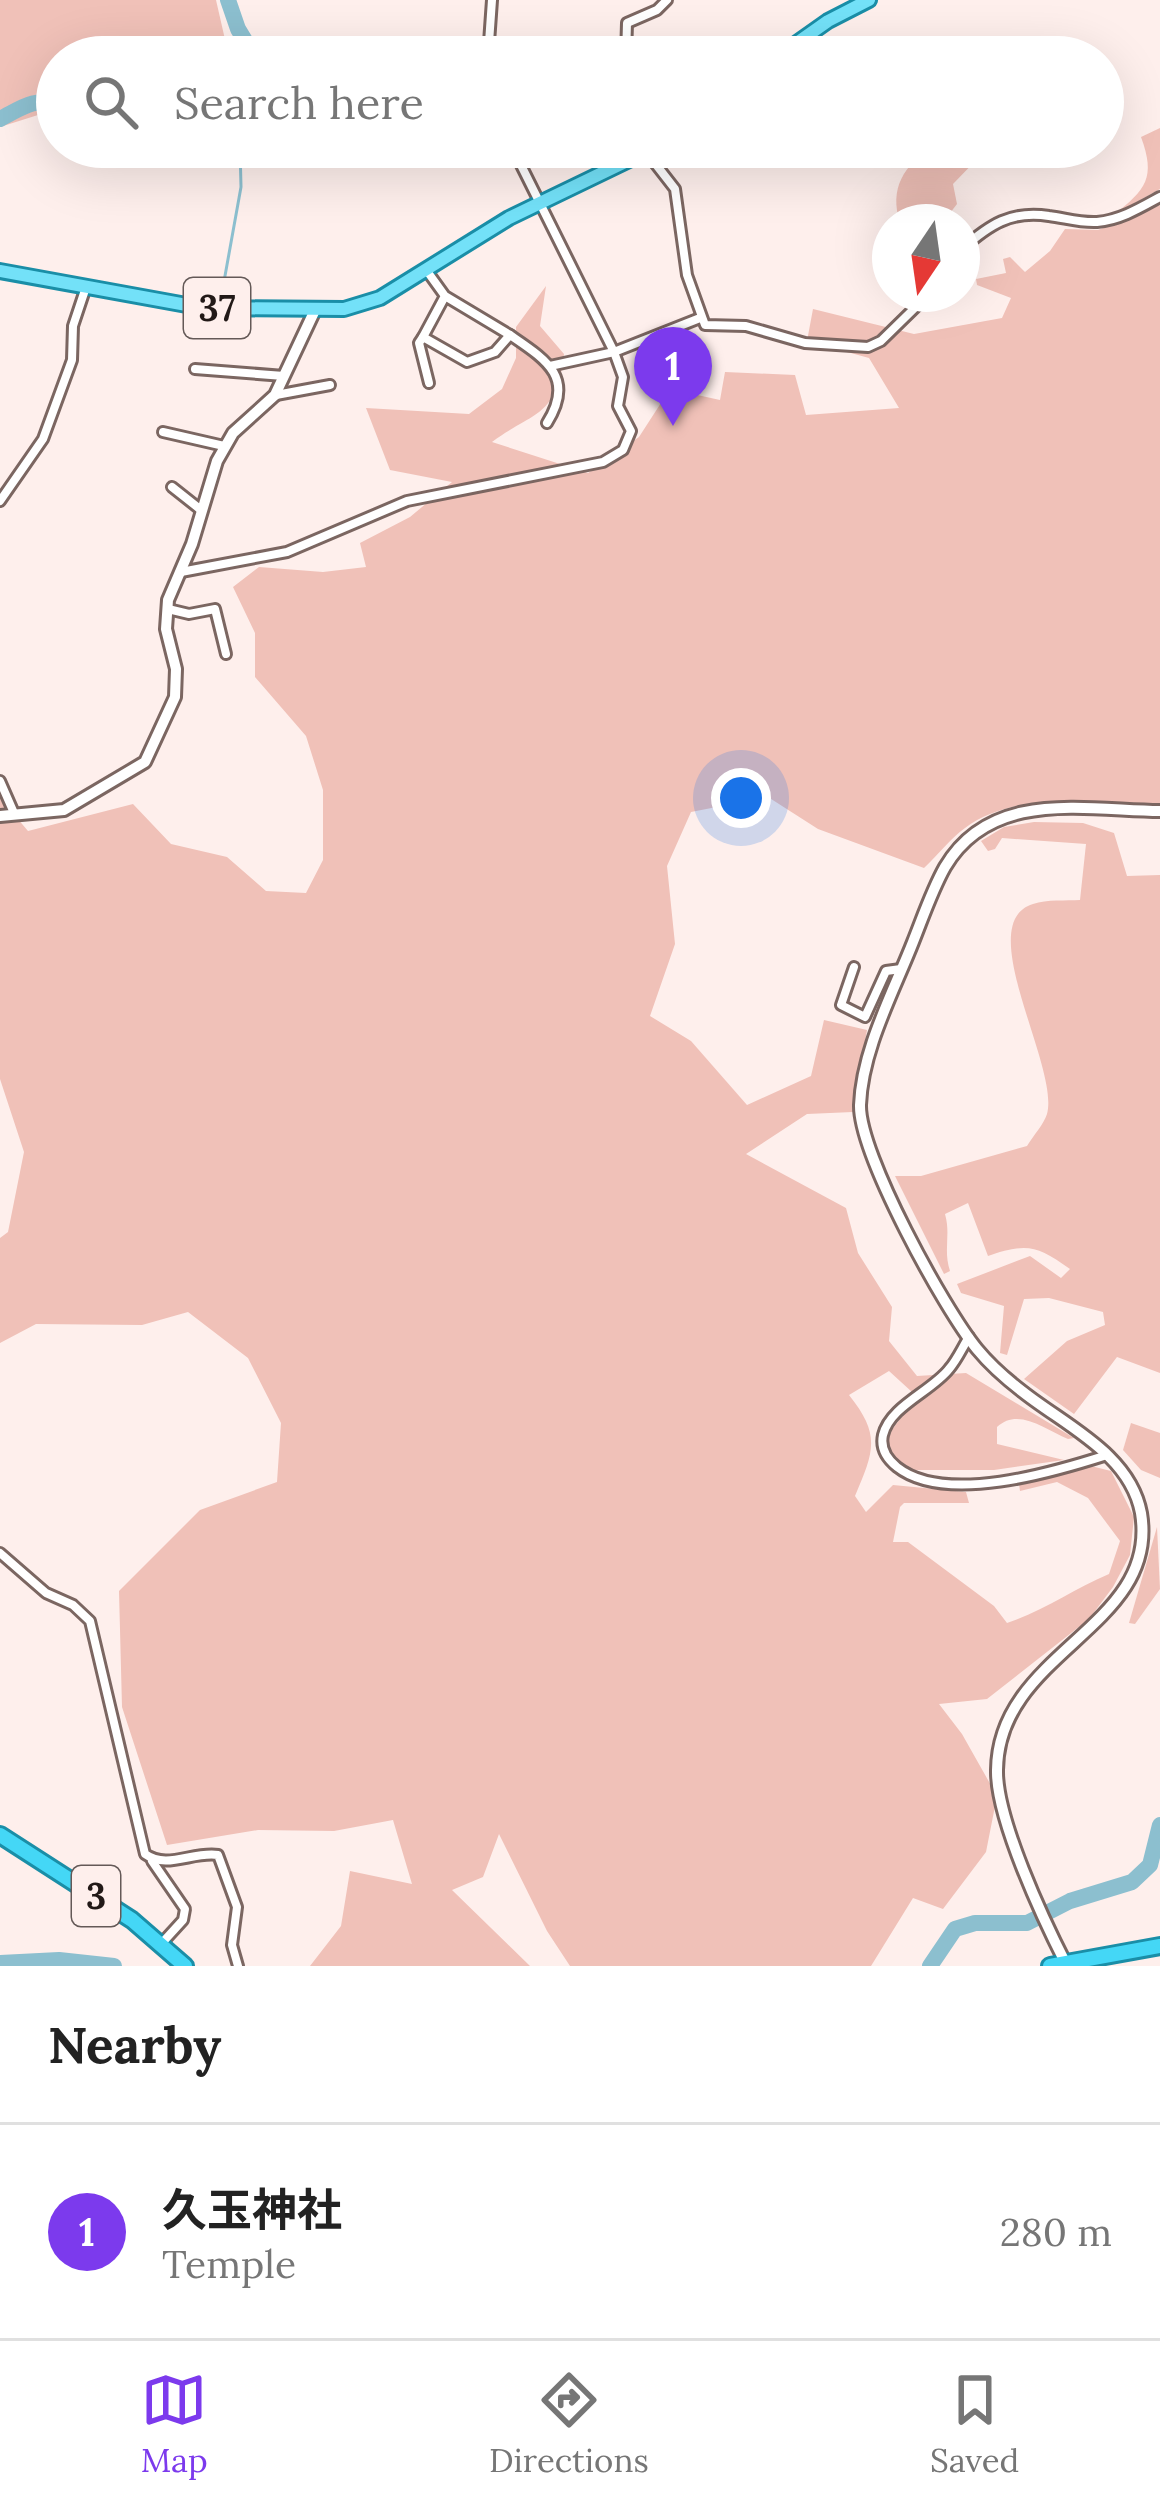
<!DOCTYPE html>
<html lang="en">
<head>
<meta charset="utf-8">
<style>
  body { margin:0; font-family:Lora,"Noto Sans JP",serif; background:#f2f2f2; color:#222 }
  .compass { position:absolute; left:872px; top:204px; width:108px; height:108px; border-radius:50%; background:#fff; box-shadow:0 12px 48px #0002; rotate:193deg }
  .you { position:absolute; left:741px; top:798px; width:42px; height:42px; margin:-30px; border:9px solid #fff; border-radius:50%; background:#1a73e8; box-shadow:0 0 0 18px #1a73e833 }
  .badge { display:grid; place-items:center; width:78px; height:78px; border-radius:50%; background:#7c3aed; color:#fff; font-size:39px; font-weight:700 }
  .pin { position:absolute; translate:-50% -99px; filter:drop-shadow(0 3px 6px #0008) }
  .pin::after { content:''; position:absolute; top:63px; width:42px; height:36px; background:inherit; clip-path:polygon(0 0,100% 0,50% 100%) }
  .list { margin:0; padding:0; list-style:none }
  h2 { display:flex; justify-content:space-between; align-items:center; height:156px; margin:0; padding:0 48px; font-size:51px }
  h2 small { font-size:39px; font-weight:400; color:#767676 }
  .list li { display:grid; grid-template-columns:78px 1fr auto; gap:36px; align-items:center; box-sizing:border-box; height:216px; padding:0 48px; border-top:3px solid #e0e0e0 }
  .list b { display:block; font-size:45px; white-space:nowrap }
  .list p { margin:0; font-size:39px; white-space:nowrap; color:#767676 }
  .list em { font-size:39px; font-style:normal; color:#767676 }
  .icon { flex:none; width:66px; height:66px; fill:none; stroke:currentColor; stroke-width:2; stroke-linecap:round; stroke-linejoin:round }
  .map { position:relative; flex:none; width:1160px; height:1966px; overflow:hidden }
  .search { position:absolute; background:#fff; box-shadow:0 12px 48px #0002; left:36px; right:36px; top:36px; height:132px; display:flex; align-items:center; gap:30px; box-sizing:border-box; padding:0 42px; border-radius:66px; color:#767676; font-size:45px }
  .sheet { height:372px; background:#fff }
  nav { display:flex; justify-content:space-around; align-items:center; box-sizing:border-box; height:168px; border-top:3px solid #e0e0e0; background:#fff; font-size:33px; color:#767676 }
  nav a { display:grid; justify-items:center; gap:6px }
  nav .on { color:#7c3aed }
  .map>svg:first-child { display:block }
  .green { fill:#f0c1b8 }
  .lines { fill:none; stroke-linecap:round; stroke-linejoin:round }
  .stream { stroke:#8cbfcf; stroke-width:3 }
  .river { stroke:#8cbfcf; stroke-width:16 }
  .minor-casing { stroke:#7b6661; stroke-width:14 }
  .tertiary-casing { stroke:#7b6661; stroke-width:16 }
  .secondary-casing { stroke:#7b6661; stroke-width:16 }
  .primary-casing { stroke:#1a8ea7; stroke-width:18 }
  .trunk-casing { stroke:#1a8ea7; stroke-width:20 }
  .minor { stroke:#fff; stroke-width:8 }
  .tertiary { stroke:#fff; stroke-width:10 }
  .secondary { stroke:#fff; stroke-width:10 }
  .primary { stroke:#73e1f8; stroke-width:12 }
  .trunk { stroke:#44d7f6; stroke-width:14 }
  .labels { text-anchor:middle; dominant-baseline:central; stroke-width:9; stroke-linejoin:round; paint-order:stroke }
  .shield { fill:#feefec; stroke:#645957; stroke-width:3 }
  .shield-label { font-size:36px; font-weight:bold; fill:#221917 }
</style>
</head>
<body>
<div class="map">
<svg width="1160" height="1966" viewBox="0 0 1160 1966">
  <rect width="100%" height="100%" fill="#feefec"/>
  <g class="green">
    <path d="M0,0H216L229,57H57V109L0,127Z"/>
    <path d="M1160,128V189L1114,215C1146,189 1156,178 1141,137Z"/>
    <path d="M932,147H981L983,153L953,184L957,204L943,222H900C889,189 904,165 932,147Z"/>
    <path d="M1160,205V806C1099,804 1018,789 965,828C950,839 938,855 924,868L818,829L768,797L691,812L667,866L675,944L650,1016L691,1041L747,1105L811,1076L824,1020L867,1030L853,1112L807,1114L746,1154L846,1208L858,1253L892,1307L889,1341L917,1376L966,1373L1074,1438L1068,1439C1045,1429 1018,1407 997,1427V1444L1064,1460L994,1470H910L890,1453L888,1435L906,1411L912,1392L889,1371L849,1395C881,1435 874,1451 855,1496L866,1512L893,1485L966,1492L969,1503H904L900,1507L893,1542H908L994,1606L1007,1623C1044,1611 1073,1589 1109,1574L1120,1541L1088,1498L1057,1482L1020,1491L1019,1484L1091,1466L1111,1471L1134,1517L1130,1555L1113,1587L1089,1619L987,1699L939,1704L962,1734L997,1796L986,1852L943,1909L913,1898L871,1966H570L547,1931L499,1834L483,1877L452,1890L530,1966H310L341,1926L350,1871L412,1884L393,1820L334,1831L258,1830L167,1845L122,1707L119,1591L200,1510L277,1482L281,1423L248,1358L188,1312L142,1325L36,1324L0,1343V1238L8,1232L24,1152L0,1079V798L28,831L133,804L171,844L227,857L266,891L306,893L323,860V790L306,736L255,677V633L233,587L259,567L323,572L366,567L360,543L410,517L452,482L390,470L366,408L469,414L502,389L516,358V327L546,286L540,326L564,354C557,418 534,411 492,442L588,473L639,437L670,389L720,400L725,372L795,375L806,415L899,408L869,358L807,341L813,309L914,334L1002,318L1011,298L977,285L976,279L1006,273L1003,259L1010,257L1025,272L1050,251L1065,229L1098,230Z"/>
    <path d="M1034,822L1083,823L1114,833L1127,876L1160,875V1373L1117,1357L1074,1414L1024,1379L1067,1341L1105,1325L1103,1312L1049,1298L1024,1299L1007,1355L1000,1353L1004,1306L961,1293L957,1284L1030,1256L1061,1278L1070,1269C1036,1245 1027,1243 988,1256L968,1203L945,1214C951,1235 943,1250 950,1271L944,1274L895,1176H921L1027,1146C1033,1136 1044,1124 1047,1114C1060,1067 971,923 1033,904C1047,899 1066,901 1080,900L1086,844L1002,838L995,849L988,851L981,841L1004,827Z"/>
    <path d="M1131,1423L1160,1433V1478L1141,1470L1123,1450Z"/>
    <path d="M1157,1527L1160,1589L1135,1624L1129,1623Z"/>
  </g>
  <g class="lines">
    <path class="stream" d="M223,287L241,187L240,147"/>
    <g class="river">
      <path d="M228,0L238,29L255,57"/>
      <path d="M0,119C20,109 35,96 57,106"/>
      <path d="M0,1963L59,1960L114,1966"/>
      <path d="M930,1966L955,1929L975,1923H1027L1070,1901L1132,1882L1150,1865L1160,1825"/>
    </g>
    <defs>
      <g id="minor">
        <path d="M488,57L492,0"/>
        <path d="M626,57L627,23L657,10L667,0"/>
        <path d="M647,153L675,189L687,275L705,325L746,326L805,343L868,347L881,341L929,294"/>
        <path d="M962,249C989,225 1011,210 1049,216C1065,218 1080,223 1097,222C1120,220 1140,208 1160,197"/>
        <path d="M427,271L445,296L423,337L467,362L495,352L510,335L445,296"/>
        <path d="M510,335C545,359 576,377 547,423"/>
        <path d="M423,337L419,343L429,383"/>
        <path d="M550,366L614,352L700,318"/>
        <path d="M195,369L284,376"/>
        <path d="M276,395L330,385"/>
        <path d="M163,432L224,446"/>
        <path d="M172,487L201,510"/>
        <path d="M0,501L43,439L72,360L73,326L86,287"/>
        <path d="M181,572L287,552L407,501L603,462L623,450L631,431L618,406L623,377L614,352L512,147"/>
        <path d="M168,609L189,614L215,609L226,654"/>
        <path d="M0,781L14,813"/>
        <path d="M854,967L841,1005L865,1017L886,971L901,969"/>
        <path d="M969,1337C962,1348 957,1360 949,1369C932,1391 890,1406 883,1435C880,1449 887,1459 897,1467C945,1505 1054,1472 1107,1455"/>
        <path d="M0,1553L46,1593L73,1605L90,1621L145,1854C167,1870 193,1851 218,1855L237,1907L232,1945L238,1966"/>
        <path d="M152,1861L185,1909L183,1920L162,1943"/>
      </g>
      <path id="tertiary" d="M0,816L64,810L145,762L175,697L176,669L166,629L168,600L192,544L217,461L233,433L275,395L315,310"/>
      <path id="secondary" d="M1067,1966C1044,1921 996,1819 997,1770C998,1651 1160,1628 1141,1513C1130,1454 1066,1426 1023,1392C1006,1379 991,1366 977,1349C944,1309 859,1154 860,1105C862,1050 893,993 913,942C923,917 932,890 945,867C991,789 1084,810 1160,811"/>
      <g id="primary">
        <path d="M777,57L828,21L869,0"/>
        <path d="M0,271L203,308L344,309L380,298L509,218L656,147"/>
      </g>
      <g id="trunk">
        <path d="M0,1835L132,1920L185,1966"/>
        <path d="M1050,1966L1160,1946"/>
      </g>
    </defs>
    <use href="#minor" class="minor-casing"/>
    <use href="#tertiary" class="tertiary-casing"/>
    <use href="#secondary" class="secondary-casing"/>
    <use href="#primary" class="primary-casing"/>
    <use href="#trunk" class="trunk-casing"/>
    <use href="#minor" class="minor"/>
    <use href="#tertiary" class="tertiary"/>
    <use href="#secondary" class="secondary"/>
    <use href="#primary" class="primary"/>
    <use href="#trunk" class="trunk"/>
  </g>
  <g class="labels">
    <g class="shield">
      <rect x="184" y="278" width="66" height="60" rx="9"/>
      <rect x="72" y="1866" width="48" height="60" rx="9"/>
    </g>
    <g class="shield-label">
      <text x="217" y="308">37</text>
      <text x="96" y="1896">3</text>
    </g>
  </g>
</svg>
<svg class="compass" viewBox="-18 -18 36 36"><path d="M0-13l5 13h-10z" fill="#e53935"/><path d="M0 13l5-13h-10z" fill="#767676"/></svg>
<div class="you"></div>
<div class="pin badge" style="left:673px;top:426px">1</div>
<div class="search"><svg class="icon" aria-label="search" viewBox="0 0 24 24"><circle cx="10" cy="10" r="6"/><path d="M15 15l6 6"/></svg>Search here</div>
</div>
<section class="sheet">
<h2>Nearby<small></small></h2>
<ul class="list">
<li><span class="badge">1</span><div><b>久玉神社</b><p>Temple</p></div><em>280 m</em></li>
</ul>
</section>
<nav>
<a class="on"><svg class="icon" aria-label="map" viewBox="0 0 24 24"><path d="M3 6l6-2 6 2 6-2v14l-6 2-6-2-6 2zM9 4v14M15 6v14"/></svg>Map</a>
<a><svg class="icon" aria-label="directions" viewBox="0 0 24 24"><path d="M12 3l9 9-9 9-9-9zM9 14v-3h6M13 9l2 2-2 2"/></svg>Directions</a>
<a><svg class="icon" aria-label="saved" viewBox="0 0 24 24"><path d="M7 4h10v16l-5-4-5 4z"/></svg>Saved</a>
</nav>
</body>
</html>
